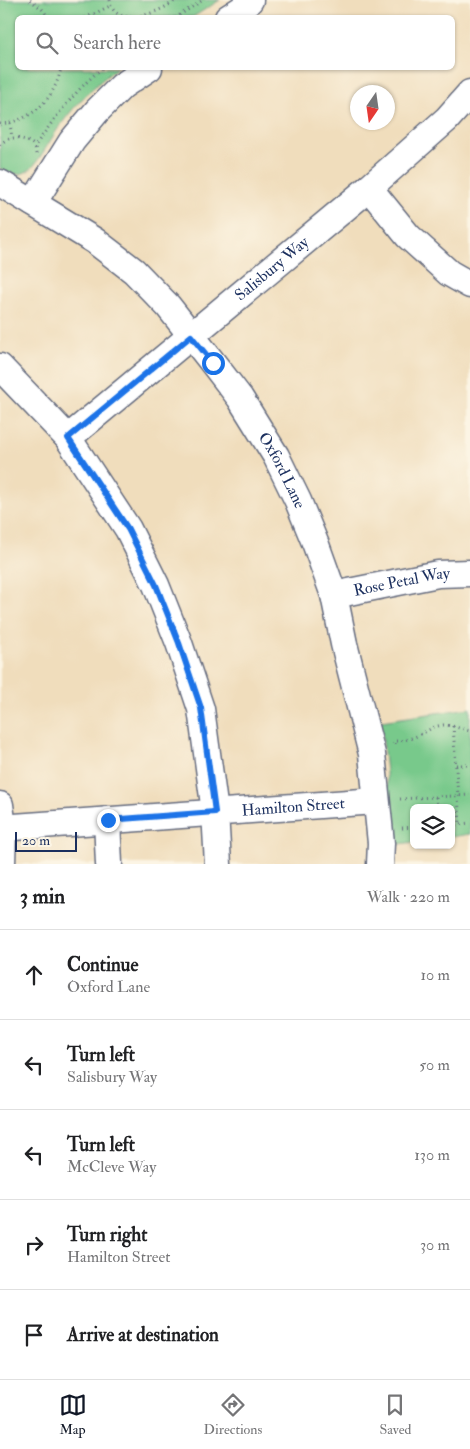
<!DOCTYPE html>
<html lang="en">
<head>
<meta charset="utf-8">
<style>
  body { margin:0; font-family:"IM FELL Double Pica",serif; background:#f6f6f6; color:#202124 }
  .controls { position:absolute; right:15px; bottom:15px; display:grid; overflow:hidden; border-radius:8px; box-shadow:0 1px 4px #0004 }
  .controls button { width:45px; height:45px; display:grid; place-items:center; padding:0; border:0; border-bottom:1px solid #e0e0e0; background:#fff; color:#202124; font:25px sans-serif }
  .compass { position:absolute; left:350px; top:85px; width:45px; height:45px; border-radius:50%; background:#fff; box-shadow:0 1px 4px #0004; rotate:193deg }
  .scale { position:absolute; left:15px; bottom:12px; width:62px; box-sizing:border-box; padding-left:5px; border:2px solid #1b2f5e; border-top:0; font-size:14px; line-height:18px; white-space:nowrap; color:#1b2f5e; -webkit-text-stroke:4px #fcf5e5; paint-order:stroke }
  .stop { position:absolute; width:15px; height:15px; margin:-11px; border:4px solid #1a73e8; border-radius:50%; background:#fff }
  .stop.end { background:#1a73e8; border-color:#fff; box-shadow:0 1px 5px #0008 }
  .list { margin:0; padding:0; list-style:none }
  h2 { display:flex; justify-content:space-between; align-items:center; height:65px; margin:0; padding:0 20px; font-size:21px }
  h2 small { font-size:16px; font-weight:400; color:#757577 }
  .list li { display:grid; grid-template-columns:32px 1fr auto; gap:15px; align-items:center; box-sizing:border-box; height:90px; padding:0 20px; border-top:1px solid #e0e0e0 }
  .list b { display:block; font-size:19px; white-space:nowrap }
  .list p { margin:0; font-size:16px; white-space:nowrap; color:#757577 }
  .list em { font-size:16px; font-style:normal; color:#757577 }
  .icon { flex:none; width:28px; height:28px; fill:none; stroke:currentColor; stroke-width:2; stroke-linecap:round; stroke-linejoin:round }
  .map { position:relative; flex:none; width:470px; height:864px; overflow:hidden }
  .search { position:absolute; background:#fff; box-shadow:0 1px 4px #0004; left:15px; right:15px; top:15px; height:55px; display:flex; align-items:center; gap:12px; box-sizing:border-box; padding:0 18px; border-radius:8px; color:#757577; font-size:19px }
  .sheet { height:515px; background:#fff }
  nav { display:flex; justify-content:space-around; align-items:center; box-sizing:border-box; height:70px; border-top:1px solid #e0e0e0; background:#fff; font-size:14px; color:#757577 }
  nav a { display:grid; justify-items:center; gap:2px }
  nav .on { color:#111827 }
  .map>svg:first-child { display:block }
  .green { fill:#78c98b; stroke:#4a7c74 }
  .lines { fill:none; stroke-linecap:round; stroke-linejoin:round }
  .minor-casing { stroke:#666c7f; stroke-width:29 }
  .path { stroke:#666c7f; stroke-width:3; stroke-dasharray:1 4; stroke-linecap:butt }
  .minor { stroke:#fff; stroke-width:26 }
  .route { stroke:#1a73e8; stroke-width:6 }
  .labels { text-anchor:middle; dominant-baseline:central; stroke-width:4; stroke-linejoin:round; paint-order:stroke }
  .street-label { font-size:16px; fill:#1b2f5e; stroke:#fcf5e5 }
</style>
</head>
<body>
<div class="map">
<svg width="470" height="864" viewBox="0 0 470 864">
  <rect width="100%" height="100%" fill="#fcf5e5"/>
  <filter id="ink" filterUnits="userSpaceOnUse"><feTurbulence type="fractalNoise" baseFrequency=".02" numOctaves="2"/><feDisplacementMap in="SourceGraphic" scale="10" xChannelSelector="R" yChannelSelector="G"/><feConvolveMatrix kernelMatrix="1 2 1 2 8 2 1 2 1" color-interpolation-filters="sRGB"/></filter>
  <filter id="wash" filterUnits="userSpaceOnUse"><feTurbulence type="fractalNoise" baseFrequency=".0096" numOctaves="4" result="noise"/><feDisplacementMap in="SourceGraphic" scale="20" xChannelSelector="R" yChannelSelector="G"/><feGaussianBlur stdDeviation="1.12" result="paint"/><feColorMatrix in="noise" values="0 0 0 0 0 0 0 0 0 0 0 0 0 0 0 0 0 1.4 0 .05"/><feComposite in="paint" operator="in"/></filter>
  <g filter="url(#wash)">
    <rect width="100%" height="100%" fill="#f0ddbc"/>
    <g class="green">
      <path d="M0,0H220L193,17L18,18V68H117C96,84 75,104 60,126C52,136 38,164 29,170C19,177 9,174 0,168Z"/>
      <path d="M470,708V834L451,837V808H414V842L393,845L381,721Z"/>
    </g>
  </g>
  <g filter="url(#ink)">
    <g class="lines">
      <defs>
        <g id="minor">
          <path d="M228,18L242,9L250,0"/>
          <path id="s1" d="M0,183L95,241L134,271L168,306L213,363L240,398L276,456L298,501L316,545L334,595L344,644L372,754L381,843L380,864"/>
          <path d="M369,188L408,236L449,273L470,285"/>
          <path d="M33,203L72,141L97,111L122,86L149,68"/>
          <path d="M0,367L68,438L128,529L156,585L179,643L201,709L215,812L218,864"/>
          <path id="s2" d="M68,438L369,188L447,119L470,93"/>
          <path id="s3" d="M334,595L438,574L470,573"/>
          <path d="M0,805L3,828L2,864"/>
          <path d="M107,820L109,864"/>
          <path id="s4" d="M0,828L376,801"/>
        </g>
      </defs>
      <use href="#minor" class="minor-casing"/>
      <g class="path">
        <path d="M30,0L42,9L49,18"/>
        <path d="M110,0C113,31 162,12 176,0"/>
        <path d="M85,18L110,6"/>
        <path d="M175,18L203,0"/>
        <path d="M10,123L12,138"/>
        <path d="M0,124C32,121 55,99 61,68"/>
        <path d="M0,145C10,134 24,137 35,146"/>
        <path d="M36,154L35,146C55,117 75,91 102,68"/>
        <path d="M453,726L460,824"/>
        <path d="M394,744V741C402,741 410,739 417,736C426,732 433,726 443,725C452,725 461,729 470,731"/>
        <path d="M456,765H470"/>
        <path d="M436,797L437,808"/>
        <path d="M400,799L470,795"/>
        <path d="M451,825L470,823"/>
        <path d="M402,828L414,827"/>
      </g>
      <use href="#minor" class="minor"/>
    </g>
  </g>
  <g class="lines" filter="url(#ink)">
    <path class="route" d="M108,820L215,812L201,708L179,643L156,585L128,529L68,438L191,336L213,363"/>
  </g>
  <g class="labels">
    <g class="street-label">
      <text stroke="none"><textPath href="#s2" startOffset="265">Salisbury Way</textPath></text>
      <text stroke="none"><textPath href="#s1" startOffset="410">Oxford Lane</textPath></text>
      <text stroke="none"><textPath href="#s3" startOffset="69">Rose Petal Way</textPath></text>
      <text stroke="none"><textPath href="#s4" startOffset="294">Hamilton Street</textPath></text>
    </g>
  </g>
</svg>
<div class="controls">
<button><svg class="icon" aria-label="layers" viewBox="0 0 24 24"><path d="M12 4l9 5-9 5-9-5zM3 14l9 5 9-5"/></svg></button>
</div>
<svg class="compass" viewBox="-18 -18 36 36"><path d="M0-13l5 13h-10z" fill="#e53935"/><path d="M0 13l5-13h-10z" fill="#757577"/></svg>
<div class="scale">20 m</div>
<div class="stop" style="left:213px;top:363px"></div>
<div class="stop end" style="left:108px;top:820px"></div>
<div class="search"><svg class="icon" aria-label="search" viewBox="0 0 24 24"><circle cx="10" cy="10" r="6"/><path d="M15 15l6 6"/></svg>Search here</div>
</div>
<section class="sheet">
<h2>3 min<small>Walk · 220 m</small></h2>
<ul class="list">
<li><svg class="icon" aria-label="ahead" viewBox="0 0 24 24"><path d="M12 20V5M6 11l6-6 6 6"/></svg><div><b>Continue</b><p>Oxford Lane</p></div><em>10 m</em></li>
<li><svg class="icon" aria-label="left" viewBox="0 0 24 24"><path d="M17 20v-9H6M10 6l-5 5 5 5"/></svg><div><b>Turn left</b><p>Salisbury Way</p></div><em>50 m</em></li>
<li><svg class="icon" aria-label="left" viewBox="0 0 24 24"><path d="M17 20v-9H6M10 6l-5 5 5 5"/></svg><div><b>Turn left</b><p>McCleve Way</p></div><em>130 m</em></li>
<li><svg class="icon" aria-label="right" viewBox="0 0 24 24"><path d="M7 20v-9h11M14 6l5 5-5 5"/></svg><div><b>Turn right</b><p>Hamilton Street</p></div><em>30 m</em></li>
<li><svg class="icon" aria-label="arrive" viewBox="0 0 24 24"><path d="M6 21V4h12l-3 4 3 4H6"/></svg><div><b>Arrive at destination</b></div></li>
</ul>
</section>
<nav>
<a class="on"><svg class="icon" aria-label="map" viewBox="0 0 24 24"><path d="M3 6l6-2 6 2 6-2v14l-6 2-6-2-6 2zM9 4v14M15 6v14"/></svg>Map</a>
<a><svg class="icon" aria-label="directions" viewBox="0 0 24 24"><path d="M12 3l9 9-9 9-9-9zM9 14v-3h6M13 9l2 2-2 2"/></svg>Directions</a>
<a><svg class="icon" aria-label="saved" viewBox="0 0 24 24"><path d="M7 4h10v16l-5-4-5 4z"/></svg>Saved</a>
</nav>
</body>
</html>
